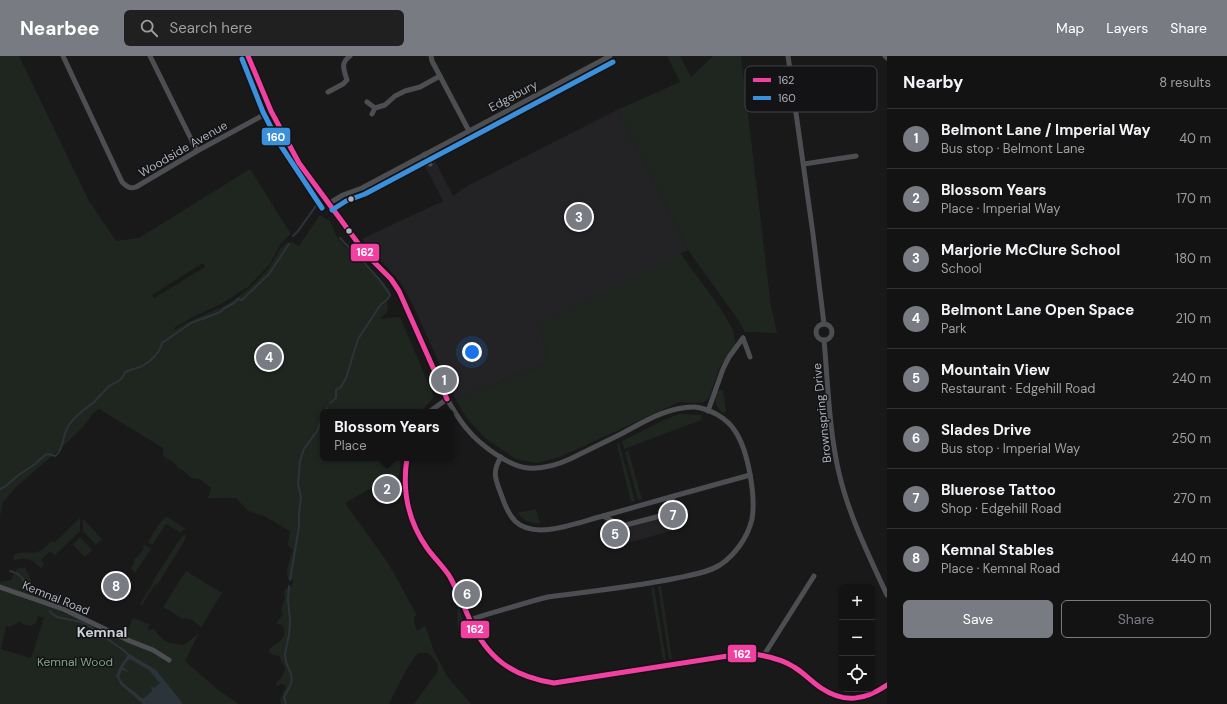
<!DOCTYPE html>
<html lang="en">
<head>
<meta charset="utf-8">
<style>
  body { margin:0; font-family:"DM Sans",sans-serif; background:#202021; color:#f1f3f6 }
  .controls { position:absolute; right:12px; bottom:12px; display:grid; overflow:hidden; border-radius:6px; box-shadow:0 1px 3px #0004 }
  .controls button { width:36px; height:36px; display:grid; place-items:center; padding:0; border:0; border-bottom:1px solid #323233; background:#131313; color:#f1f3f6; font:20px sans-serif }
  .you { position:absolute; left:472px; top:296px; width:14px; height:14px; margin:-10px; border:3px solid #fff; border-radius:50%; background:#1a73e8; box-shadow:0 0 0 6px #1a73e833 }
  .badge { display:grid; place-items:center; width:26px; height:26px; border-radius:50%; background:#787b82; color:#fff; font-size:13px; font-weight:700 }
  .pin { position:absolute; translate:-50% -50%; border:2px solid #fff; box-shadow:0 1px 4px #0006 }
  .popup { position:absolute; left:320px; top:353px; width:134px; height:52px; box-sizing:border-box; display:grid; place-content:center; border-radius:6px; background:#131313; filter:drop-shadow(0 1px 3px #0005); font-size:13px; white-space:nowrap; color:#9d9ea0 }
  .popup b { font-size:15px; color:#f1f3f6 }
  .popup::after { content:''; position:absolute; left:50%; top:100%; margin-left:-8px; border:8px solid transparent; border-top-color:#131313 }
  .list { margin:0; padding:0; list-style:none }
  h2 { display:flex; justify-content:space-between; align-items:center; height:52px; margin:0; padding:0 16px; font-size:17px }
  h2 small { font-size:13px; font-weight:400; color:#9d9ea0 }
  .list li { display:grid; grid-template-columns:26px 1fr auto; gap:12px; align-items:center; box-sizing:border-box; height:60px; padding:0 16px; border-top:1px solid #323233 }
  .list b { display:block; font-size:15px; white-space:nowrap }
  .list p { margin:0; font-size:13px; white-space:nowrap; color:#9d9ea0 }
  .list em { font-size:13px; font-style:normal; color:#9d9ea0 }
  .actions { display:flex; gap:8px; padding:12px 16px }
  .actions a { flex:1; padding:9px 0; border:1px solid #787b82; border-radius:6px; text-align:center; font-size:14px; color:#787b82 }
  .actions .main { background:#787b82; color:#fff }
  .icon { flex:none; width:22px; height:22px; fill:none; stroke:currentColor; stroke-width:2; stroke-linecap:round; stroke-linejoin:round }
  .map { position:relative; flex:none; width:887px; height:648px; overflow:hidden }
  header { display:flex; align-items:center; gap:24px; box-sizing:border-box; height:56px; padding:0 20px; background:#787b82; color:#fff }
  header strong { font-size:19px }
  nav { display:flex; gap:22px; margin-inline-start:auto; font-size:14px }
  .search { width:280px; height:36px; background:#202021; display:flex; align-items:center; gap:10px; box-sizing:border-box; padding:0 14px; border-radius:6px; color:#9d9ea0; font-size:15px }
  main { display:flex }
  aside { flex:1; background:#131313 }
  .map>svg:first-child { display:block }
  .built { fill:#232325 }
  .green { fill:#1f2620; fill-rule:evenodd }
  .water { fill:#2c343b; fill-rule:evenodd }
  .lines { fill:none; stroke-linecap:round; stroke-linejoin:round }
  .stream { stroke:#2c343b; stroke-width:2 }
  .street { stroke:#4d4e52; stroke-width:5 }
  .bus-1-casing { stroke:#131315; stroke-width:8 }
  .bus-2-casing { stroke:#131315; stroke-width:8 }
  .bus-1 { stroke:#f240a1; stroke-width:5 }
  .bus-2 { stroke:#3a90db; stroke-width:5 }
  .bus-dot { fill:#abb0ba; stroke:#131315; stroke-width:1.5 }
  .labels { text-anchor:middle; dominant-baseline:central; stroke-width:3; stroke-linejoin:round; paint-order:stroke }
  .street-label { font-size:12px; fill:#abb0ba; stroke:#131315 }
  .park-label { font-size:12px; fill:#82a484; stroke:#131315 }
  .quarter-label { font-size:14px; font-weight:bold; fill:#cccfd6; stroke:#131315 }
  .key { fill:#131315; stroke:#414247; stroke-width:1 }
  .key-label { font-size:11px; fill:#abb0ba }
  .line-badge { stroke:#131315; stroke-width:1.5 }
  .badge-label { font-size:11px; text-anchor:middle; font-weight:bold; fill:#fff }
</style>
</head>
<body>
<header>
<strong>Nearbee</strong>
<div class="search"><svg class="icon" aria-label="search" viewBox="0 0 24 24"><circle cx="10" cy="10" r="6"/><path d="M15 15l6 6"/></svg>Search here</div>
<nav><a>Map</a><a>Layers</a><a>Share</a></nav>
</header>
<main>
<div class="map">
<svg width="887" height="648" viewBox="0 0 887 648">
  <rect width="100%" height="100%" fill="#191919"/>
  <g class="built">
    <path d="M617,54L688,194L540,268L547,297L544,308L456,344L412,247L400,226L362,183L443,145L425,110L435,105L453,140L469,129Z"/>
    <path d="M677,443L683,461L675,473L671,475L624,488H617L605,483L604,464L623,471L664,461Z"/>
  </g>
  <g class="green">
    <path d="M0,0H19L89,145L116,185L139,182L250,113L291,178L281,187L270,208L248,231L221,248L193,261L174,272L175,274L188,266L228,248L250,232L269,212L280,193L287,187L292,186L299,190L320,159L330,165L338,183L358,204L379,221L390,235L386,244L388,251L386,257L380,263L400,261L434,341L421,356H323V402H401L399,421L368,434L345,447L388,507L417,559L414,561V567L417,575L425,569L433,593L447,620L471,648H414L438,615L437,607L429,597H418C406,611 398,631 389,648H281L280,644L286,630L282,628L276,630L277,625L281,623L285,613L279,600L273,599L269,596V593C278,587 290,580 282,569L276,567L283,558L281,554L285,541L284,536L285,533L292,530L293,524L288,523L287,514L293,493H291L288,489L290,475L262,459L248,455L236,442H208L211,432L200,423L191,422L184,415L177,411L176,408L163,400V392L99,353L93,357L83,371L60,393L17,430L3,446L0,460ZM203,207L205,211L154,242L152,239Z"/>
    <path d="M667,0H680L691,21L713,0H741L771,250L777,277L745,276L739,265L688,194L617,54L680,26Z"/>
    <path d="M680,197L721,253L733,274L736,289L720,311L709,342L704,346L699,347L679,346L560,401L536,407L516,403L485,382L466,361L456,344L544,308L547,297L540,268Z"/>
    <path d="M723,334L726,355L724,358C715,351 714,345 717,335Z"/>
    <path d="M679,358L702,359L701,364L624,393L622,385L664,364Z"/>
    <path d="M619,387L635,445L631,446L617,388Z"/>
    <path d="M628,394L642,443L638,444L625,396Z"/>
    <path d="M536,453L540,468L526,465L517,457Z"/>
    <path d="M166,461L169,462L186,473L180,476L166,468L152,489L148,486C154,477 158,467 166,461Z"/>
    <path d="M80,462V475L55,499L50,495L41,504L44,509L41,512C33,504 27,501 15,504L13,503L15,498L18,497C36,495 37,501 51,485L55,486Z"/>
    <path d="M83,463L102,483L96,489L83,475Z"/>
    <path d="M186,479L185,484L157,529L155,528L142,549L140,548L153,527V525L182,480Z"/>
    <path d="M80,481L92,494L85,501L73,489Z"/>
    <path d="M145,489L151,493L135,517L131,512L134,508V503L138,500L144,493L143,490Z"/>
    <path d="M25,511L34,531L49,538H60L61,556L126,580L133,562L149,568L148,574L154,573C163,587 169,587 184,589L199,577L185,605L218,634L239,648H0V526L11,524L17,513ZM38,560L44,562L31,602L1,593L6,570L10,571L20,565L22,568L31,570L36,567Z"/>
    <path d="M186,515L222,537L201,571L192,564L185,562L183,563L163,551Z"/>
    <path d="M658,530H661L672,603H669Z"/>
    <path d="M654,531L666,604H663L651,532Z"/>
    <path d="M459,551L462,562L471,582C455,584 457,563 458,552Z"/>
  </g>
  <path class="water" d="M128,599H131L156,614L180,644L182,648H143L121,629L116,620L121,609ZM130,603L149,614L159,626L160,627L154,632L151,630L152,635L143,643L123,627L119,621L122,614L129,616L123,611L127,605Z"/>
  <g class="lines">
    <g class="stream">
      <path d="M293,180L298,175L318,147"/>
      <path d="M330,347L336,342V334L341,331L346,322L358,283L381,248L387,244L390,239C377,217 357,201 340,182"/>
      <path d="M325,356L327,352"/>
      <path d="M0,433L6,430L17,420L35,408L45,399L48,398L55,400C64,395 62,378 69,369C76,358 85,354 94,346C99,341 104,335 109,330C113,327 117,327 120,324C122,323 124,318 125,316C131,313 138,313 144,309C151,305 161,295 162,287L191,267L218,257L222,255L223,253L234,247L238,243L242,244L269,218L289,188"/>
      <path d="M10,515C30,521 21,530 32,536C37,539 40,537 44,541"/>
      <path d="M290,524L299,471V457L301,442L298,428L300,405L304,393L317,375L323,360"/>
      <path d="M50,555C55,566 82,561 93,573C95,575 97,579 98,582H106L122,593L130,600"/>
      <path d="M286,648L284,641L290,630L292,624L291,618L286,606L285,598L289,579L290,565L288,544L289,530"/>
    </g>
    <g class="street">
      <path d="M63,0L122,126C127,131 130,133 136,131L197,95L271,55"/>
      <path d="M150,0L197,95"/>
      <path d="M248,0L271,55L285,83L299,107L350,177L366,198L391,223L399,235L447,343C453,353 459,364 467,373C479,388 509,411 529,412C543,413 557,409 570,403C586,395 603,387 619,379C642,367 668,350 695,351C710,353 727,362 735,375C748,394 756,440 752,463C748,481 735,499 720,509C707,517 691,519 677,522C634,531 591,535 548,541C539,543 529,546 519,549C503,554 486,558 470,564"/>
      <path d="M431,0L432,5L469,75"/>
      <path d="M788,0L813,178L824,268"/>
      <path d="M885,0L887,2"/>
      <path d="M328,36L343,28L347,24C344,14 340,7 350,0"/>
      <path d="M367,46L375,52"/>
      <path d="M372,58L375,52L385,49L395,40L405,35L420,31L440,20"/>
      <path d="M425,98L430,108"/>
      <path d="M804,108L856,100"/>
      <path d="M328,148L343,139L362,132L610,0"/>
      <circle cx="824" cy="276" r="8"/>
      <path d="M743,282L750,301"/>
      <path d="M824,284C828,328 829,374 839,417C849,460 869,500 887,539"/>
      <path d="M708,355L723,313L729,301L743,282"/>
      <path d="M429,356L447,343"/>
      <path d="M501,401C492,415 495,423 501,438C504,447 508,458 515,465C535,485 579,466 603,460"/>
      <path d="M407,402C401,431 407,464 425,489C433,501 445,511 452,525C461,541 466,558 475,574C492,607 518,623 554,627L747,597C764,599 779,602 794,611C813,624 828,644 853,643C858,642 864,642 868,640C875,638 881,633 887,629"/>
      <path d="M674,440L663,458L660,460L626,469H621L603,460Z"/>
      <path d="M674,440L750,419"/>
      <path d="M0,531L63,553L130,585L153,594L169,604"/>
      <path d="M764,599L814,520"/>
    </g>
    <defs>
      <g id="bus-1">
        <path d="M248,0L271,55L299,107L366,198L391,223L399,235L447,343"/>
        <path d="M407,402C402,434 408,465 427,492C434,502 443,510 450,521C457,534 463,548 469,562C487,602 511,620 554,627L747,597C763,599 780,602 794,611C804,617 812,626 821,632C845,648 865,644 887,629"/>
      </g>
      <g id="bus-2">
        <path d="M242,3L263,56L279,87L322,152"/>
        <path d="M332,154L346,145L365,138L613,6"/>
      </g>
    </defs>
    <use href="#bus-1" class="bus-1-casing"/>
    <use href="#bus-2" class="bus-2-casing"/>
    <use href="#bus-1" class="bus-1"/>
    <use href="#bus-2" class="bus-2"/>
  </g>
  <g class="bus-dot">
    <circle cx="351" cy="143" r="3.5"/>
    <circle cx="349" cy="175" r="3.5"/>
  </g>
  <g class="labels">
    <g class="street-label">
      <text transform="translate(513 40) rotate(-28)">Edgebury</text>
      <text transform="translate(183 93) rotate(-30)">Woodside Avenue</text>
      <text transform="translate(822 357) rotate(-96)">Brownspring Drive</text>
      <text transform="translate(56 542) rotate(22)">Kemnal Road</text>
    </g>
    <g class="park-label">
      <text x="75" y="606">Kemnal Wood</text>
    </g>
    <g class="quarter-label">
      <text x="102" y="576">Kemnal</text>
    </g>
  </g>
  <rect x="745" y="10" width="132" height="46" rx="6" class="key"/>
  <rect x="753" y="22" width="18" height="4" fill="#f240a1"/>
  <rect x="753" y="40" width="18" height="4" fill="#3a90db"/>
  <g class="key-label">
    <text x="778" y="28">162</text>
    <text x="778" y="46">160</text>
  </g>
  <g class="line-badge">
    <rect x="261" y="71" width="30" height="19" rx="4" fill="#3a90db"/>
    <rect x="350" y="187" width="30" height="19" rx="4" fill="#f240a1"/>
    <rect x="460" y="564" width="30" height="19" rx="4" fill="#f240a1"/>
    <rect x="727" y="588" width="30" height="19" rx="4" fill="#f240a1"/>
  </g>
  <g class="badge-label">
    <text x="276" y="85">160</text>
    <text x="365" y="200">162</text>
    <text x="475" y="577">162</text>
    <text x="742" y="602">162</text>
  </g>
</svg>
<div class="controls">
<button>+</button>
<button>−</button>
<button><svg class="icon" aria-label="locate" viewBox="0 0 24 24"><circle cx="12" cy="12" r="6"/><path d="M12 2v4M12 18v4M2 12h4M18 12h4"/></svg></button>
</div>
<div class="you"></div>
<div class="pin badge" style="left:444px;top:324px">1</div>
<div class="pin badge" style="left:387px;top:433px">2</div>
<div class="popup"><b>Blossom Years</b>Place</div>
<div class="pin badge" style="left:579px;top:161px">3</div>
<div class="pin badge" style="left:269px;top:301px">4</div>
<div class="pin badge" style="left:615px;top:478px">5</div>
<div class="pin badge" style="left:467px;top:538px">6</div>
<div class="pin badge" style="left:673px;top:459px">7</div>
<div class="pin badge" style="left:116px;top:530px">8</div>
</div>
<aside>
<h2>Nearby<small>8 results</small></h2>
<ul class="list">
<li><span class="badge">1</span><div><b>Belmont Lane / Imperial Way</b><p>Bus stop · Belmont Lane</p></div><em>40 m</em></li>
<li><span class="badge">2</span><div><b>Blossom Years</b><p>Place · Imperial Way</p></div><em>170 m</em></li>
<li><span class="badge">3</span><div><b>Marjorie McClure School</b><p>School</p></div><em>180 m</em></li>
<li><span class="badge">4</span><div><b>Belmont Lane Open Space</b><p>Park</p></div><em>210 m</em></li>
<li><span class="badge">5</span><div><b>Mountain View</b><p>Restaurant · Edgehill Road</p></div><em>240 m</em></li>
<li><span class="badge">6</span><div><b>Slades Drive</b><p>Bus stop · Imperial Way</p></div><em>250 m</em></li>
<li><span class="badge">7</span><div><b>Bluerose Tattoo</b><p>Shop · Edgehill Road</p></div><em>270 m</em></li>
<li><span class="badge">8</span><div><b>Kemnal Stables</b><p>Place · Kemnal Road</p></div><em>440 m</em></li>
</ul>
<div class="actions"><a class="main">Save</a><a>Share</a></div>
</aside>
</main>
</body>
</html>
